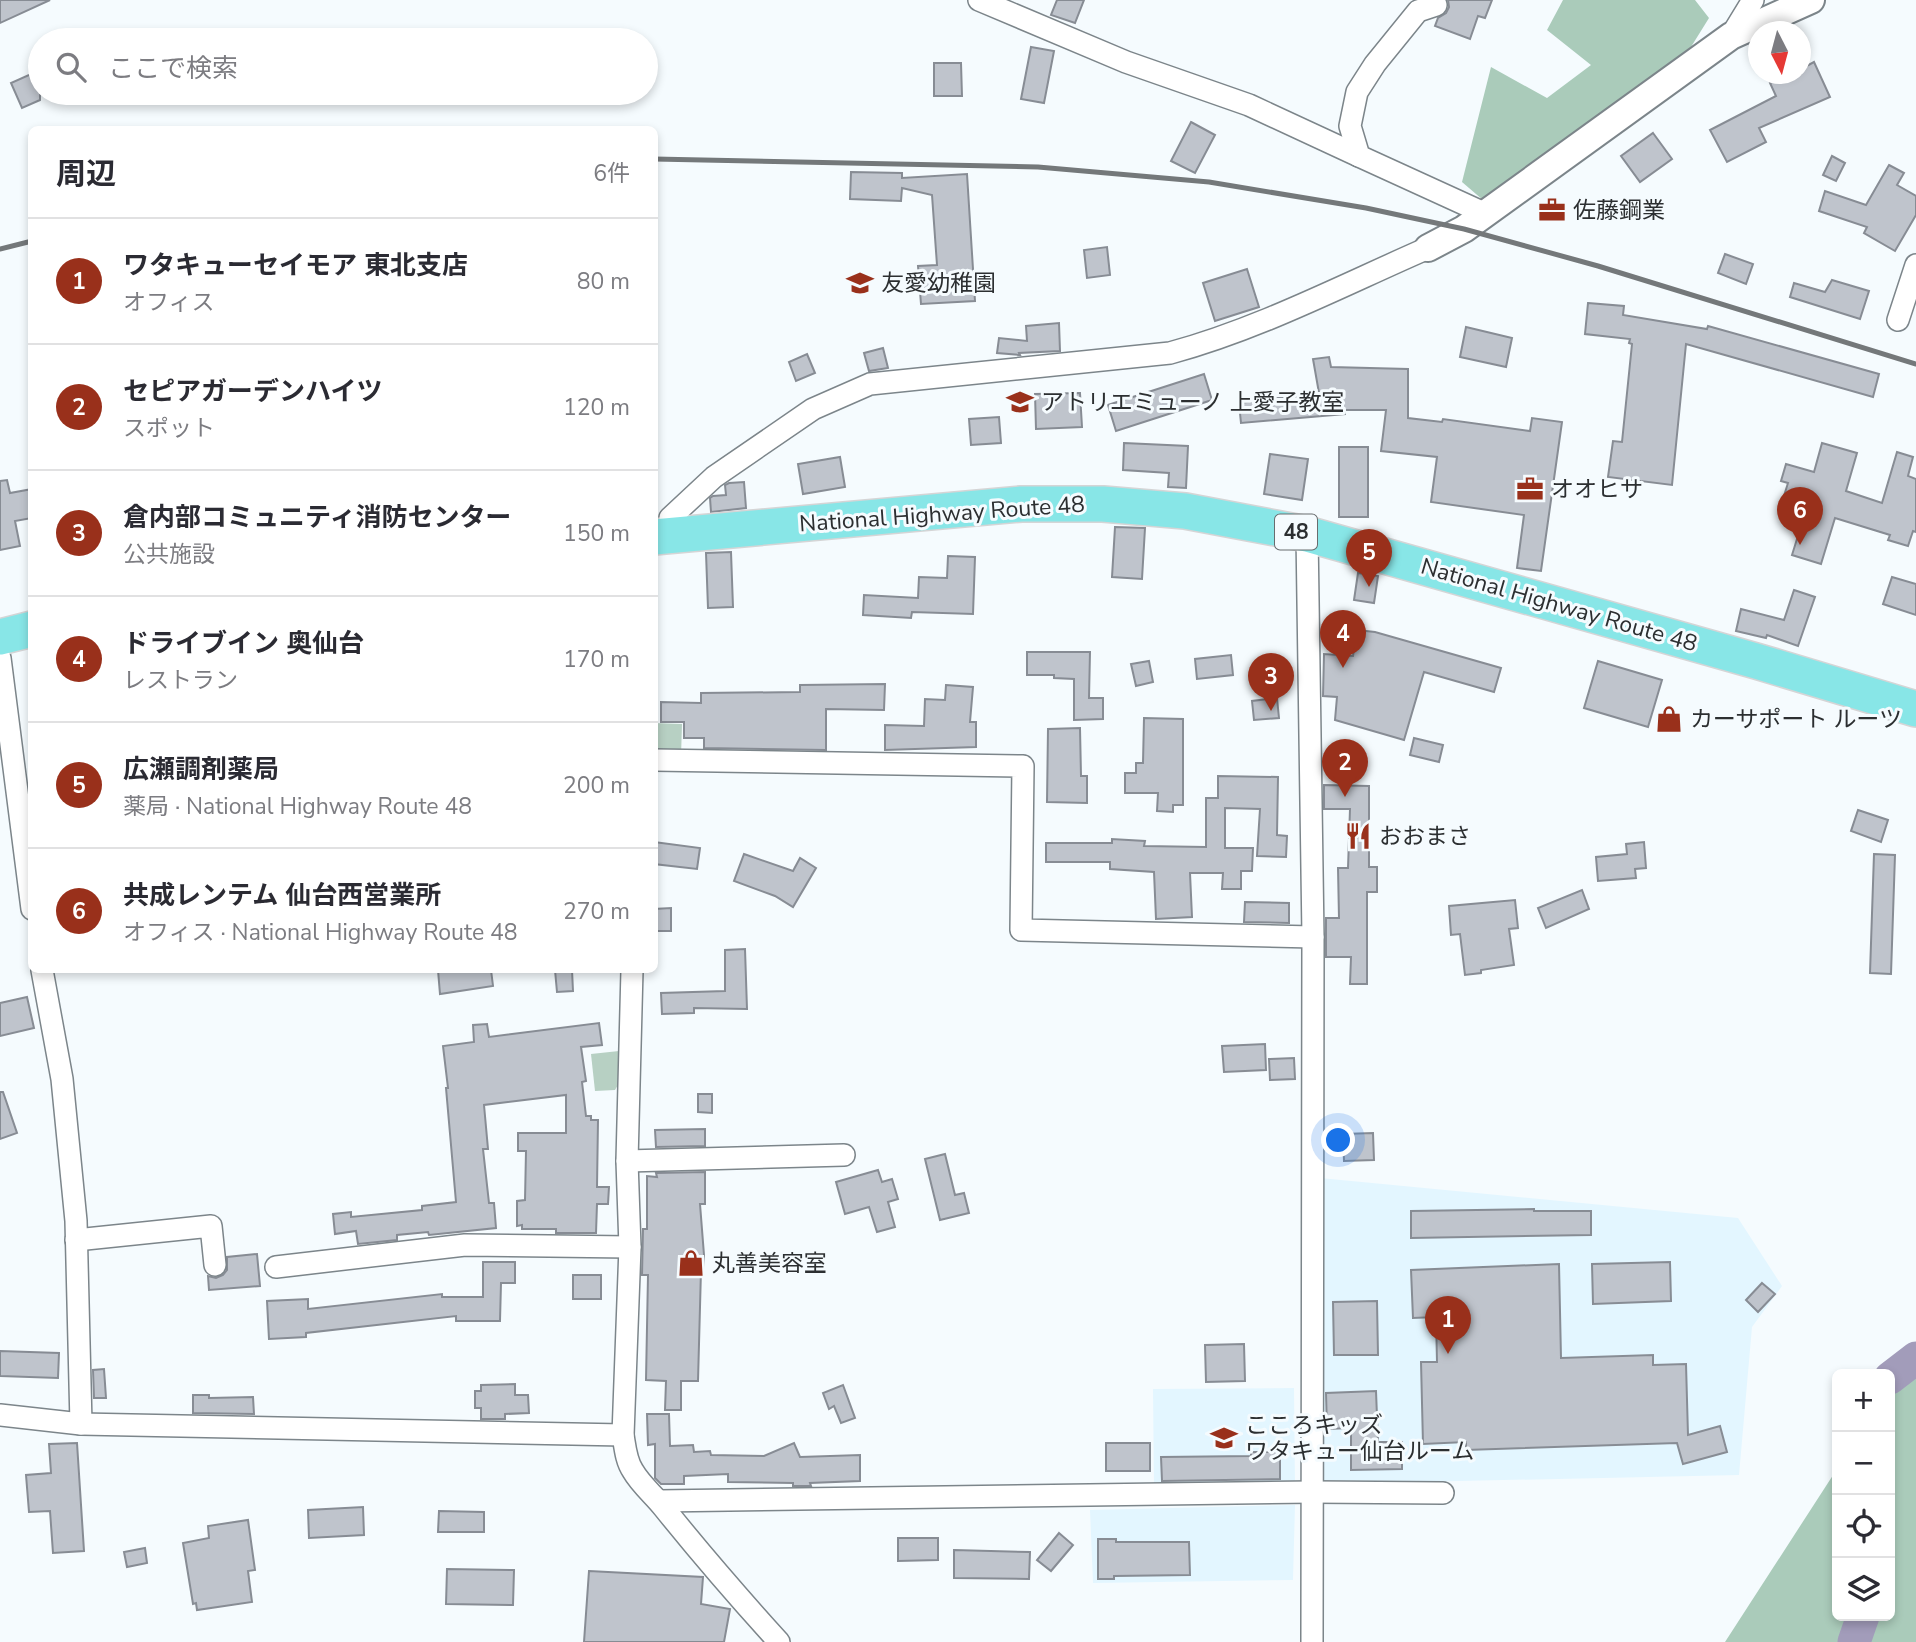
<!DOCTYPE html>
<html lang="ja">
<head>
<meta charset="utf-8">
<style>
  body { margin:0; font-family:"Nunito Sans","Noto Sans JP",sans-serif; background:#f7f7f7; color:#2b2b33 }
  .controls { position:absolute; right:21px; bottom:21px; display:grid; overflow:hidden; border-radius:10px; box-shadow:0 4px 10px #0003 }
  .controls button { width:63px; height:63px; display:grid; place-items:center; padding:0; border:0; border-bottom:2px solid #e1e1e2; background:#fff; color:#2b2b33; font:35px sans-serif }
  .compass { position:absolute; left:1748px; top:21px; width:63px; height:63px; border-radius:50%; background:#fff; box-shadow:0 4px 10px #0003; rotate:174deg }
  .you { position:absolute; left:1339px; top:1141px; width:24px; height:24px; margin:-18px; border:5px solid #fff; border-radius:50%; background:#1a73e8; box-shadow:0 0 0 10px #1a73e833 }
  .badge { display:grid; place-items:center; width:46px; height:46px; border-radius:50%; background:#99301b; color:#fff; font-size:23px; font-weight:700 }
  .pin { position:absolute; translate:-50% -58px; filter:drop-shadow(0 2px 4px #0008) }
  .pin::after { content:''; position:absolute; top:37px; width:24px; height:21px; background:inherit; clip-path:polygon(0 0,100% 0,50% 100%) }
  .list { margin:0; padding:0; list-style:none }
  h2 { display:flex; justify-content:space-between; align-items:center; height:91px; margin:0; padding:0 28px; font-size:30px }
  h2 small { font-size:23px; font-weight:400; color:#7c7c81 }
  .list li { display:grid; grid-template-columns:46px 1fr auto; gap:21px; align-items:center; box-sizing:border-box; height:126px; padding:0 28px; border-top:2px solid #e1e1e2 }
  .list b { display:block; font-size:26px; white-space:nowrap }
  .list p { margin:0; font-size:23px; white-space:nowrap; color:#7c7c81 }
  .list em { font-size:23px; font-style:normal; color:#7c7c81 }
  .icon { flex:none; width:38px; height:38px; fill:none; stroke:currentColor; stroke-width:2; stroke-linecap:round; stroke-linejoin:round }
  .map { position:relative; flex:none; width:1916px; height:1642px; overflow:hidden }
  .search { position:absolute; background:#fff; box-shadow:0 4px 10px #0003; left:28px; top:28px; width:630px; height:77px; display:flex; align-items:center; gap:18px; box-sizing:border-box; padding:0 24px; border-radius:38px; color:#7c7c81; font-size:26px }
  .panel { position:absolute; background:#fff; box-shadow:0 4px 10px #0003; left:28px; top:126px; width:630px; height:847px; border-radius:10px }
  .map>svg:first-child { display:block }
  .built { fill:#e3f6ff }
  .green { fill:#b7d0c3 }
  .forest { fill:#aacbba }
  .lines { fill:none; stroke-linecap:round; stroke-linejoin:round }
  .river { stroke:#a29cba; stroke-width:33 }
  .building { fill:#bfc4cc; stroke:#878c94; stroke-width:2 }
  .minor-casing { stroke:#7c858a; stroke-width:24 }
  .tertiary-casing { stroke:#7c858a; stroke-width:30 }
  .trunk-casing { stroke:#d5d5d6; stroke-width:38 }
  .minor { stroke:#fff; stroke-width:21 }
  .tertiary { stroke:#fff; stroke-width:26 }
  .trunk { stroke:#88e6e7; stroke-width:35 }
  .rail { stroke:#74787a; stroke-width:5 }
  .labels { text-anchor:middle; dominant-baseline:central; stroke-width:6; stroke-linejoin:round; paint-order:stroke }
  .shield { fill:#f5fbfe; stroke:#686c6e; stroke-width:2 }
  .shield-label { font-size:21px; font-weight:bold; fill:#2c2f31 }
  .poi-label { font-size:23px; fill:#2c2f31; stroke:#f5fbfe; text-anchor:start }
  .street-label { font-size:23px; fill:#2c2f31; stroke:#f5fbfe }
</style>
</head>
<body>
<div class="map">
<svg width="1916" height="1642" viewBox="0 0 1916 1642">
  <rect width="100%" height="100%" fill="#f5fbfe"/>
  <g class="built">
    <path d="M1320,1178L1738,1218L1782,1286L1752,1327L1739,1475L1322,1484Z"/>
    <path d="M1294,1388L1295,1487L1154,1488L1153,1389Z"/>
    <path d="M1295,1505L1293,1580L1093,1583L1090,1510Z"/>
  </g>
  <g class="green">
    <path d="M654,723L682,724L681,756L655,751Z"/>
    <path d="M619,1051L622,1078L615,1090L595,1091L591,1054Z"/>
  </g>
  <g class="forest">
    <path d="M1563,0H1695L1709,18L1686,55L1483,200L1462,182L1491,67L1547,98L1591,65L1547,30Z"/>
    <path d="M1916,1360V1642H1725L1837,1469V1616H1890V1396Z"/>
  </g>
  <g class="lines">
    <g class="river">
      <path d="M1890,1378L1916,1358"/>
      <path d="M1854,1642L1863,1616"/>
    </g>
  </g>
  <g class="building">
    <path d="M0,0H50L0,23Z"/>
    <path d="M1057,0H1084L1075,23L1051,15Z"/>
    <path d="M1448,0H1492L1485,18L1478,16L1470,39L1435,26L1438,18L1446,13L1449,7Z"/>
    <path d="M1031,47L1054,51L1044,103L1021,99Z"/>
    <path d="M1814,62L1830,97L1759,128L1766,142L1727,162L1710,130L1776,96L1770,83L1790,74H1801V69Z"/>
    <path d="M934,63H961L962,96H934Z"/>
    <path d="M40,70V100L22,108L11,83Z"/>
    <path d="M1191,122L1215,135L1195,173L1171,161Z"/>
    <path d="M1653,133L1672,159L1640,182L1621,156Z"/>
    <path d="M1832,156L1845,163L1836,181L1823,175Z"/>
    <path d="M1889,165L1904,173L1897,185L1916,196V215L1895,251L1864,233L1867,227L1819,211L1825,191L1866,205Z"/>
    <path d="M851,172L902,173V178L967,174L975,301L921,304L918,266L937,265L932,195L902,188L901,201L850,199Z"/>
    <path d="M1107,247L1110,275L1087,278L1084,250Z"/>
    <path d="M1725,254L1753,264L1746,284L1718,273Z"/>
    <path d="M1247,269L1259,307L1215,321L1203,283Z"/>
    <path d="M1832,280L1869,291L1860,319L1790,297L1794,283L1825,292Z"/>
    <path d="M1588,303L1624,306L1623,315L1707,329L1708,326L1879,374L1873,397L1686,344L1672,485L1608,477L1613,441L1622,442L1632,344L1629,343L1630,339L1585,334Z"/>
    <path d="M1059,323L1060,351L1019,353L1020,355L997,353L999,338L1027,341L1026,326Z"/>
    <path d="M1466,327L1512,338L1506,367L1460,357Z"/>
    <path d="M883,348L888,368L869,371L864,353Z"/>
    <path d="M807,354L815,373L796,381L789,362Z"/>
    <path d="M1329,357L1331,367L1408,369V418L1442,422L1443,419L1530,431L1532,418L1562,422L1541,571L1517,568L1524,515L1431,502L1437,457L1381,451L1386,410H1345V414L1241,423L1239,403L1319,393L1313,359Z"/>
    <path d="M1204,374L1212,400L1116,431L1108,405Z"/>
    <path d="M1080,393L1082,427L1036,429L1035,394Z"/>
    <path d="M999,417L1001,443L971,445L969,419Z"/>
    <path d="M1124,443L1188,446L1186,488L1168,487L1169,473L1123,470Z"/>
    <path d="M1822,443L1857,453L1846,491L1882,503L1897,452L1913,457L1908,476L1916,479V532L1913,531L1908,546L1888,540L1890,535L1835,518L1821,564L1792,555L1806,510L1782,502L1788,483L1781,481L1786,464L1814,472Z"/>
    <rect x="1339" y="447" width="29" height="70"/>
    <path d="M1270,454L1308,459L1302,500L1264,494Z"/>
    <path d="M840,457L845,487L803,494L798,464Z"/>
    <path d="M7,480L10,493L32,489V518L15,521L20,546L0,550V481Z"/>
    <path d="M744,482L746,508L711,512L710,498L713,496L726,495L725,485L729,483Z"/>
    <path d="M1115,527L1145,528L1142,579L1112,577Z"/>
    <path d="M731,552L733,607L708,608L706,553Z"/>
    <path d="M948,556L975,557L973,614L912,612L911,618L863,615L864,595L918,598L919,577L947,578Z"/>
    <path d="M1358,573L1378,576L1374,603L1354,600Z"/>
    <path d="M1892,577L1916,584V615L1883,604Z"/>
    <path d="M1794,590L1815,597L1798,646L1767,635L1766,638L1736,631L1741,609L1784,620Z"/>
    <path d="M1357,630L1375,632L1501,668L1494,692L1424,672L1404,740L1335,720L1337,697L1323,696L1324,654L1353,656Z"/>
    <path d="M1027,652H1090L1089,698H1103V719L1074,720V679L1054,678V675H1027Z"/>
    <path d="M1231,655L1233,675L1197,679L1195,659Z"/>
    <path d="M1149,661L1153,682L1136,686L1131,664Z"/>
    <path d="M1598,661L1662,680L1648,727L1584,708Z"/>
    <path d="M885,684L884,710L826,709V750L704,748V738H684V722H661V702L701,703V693L800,692V685Z"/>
    <path d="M946,685L973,687L970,722H976V747L885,750V725L924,726L925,699L945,700Z"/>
    <path d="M1277,698L1279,718L1254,720L1252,701Z"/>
    <path d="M1144,718L1183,719V805H1173V812L1157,811L1158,793H1125V773H1136V763H1143Z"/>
    <path d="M1080,728L1081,776H1087V803L1047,802L1048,729Z"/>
    <path d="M1414,738L1443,745L1439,762L1410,755Z"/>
    <path d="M1218,776L1278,777L1277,835L1287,836L1286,857L1257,856L1260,809L1225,808V848H1253L1252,871H1241V889H1222L1223,873H1190L1192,917L1156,919L1154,872L1110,869V862H1046V843H1112V839L1145,841L1144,846L1206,847V798H1218Z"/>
    <path d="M1324,785L1369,786V867H1377V892H1367V984H1350L1351,957H1326V918H1339L1338,868H1348L1350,809H1324Z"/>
    <path d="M1858,810L1888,820L1881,842L1851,831Z"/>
    <path d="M654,842L700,848L697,869L654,864Z"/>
    <path d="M1644,842L1646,868L1635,869L1636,878L1598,881L1596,857L1627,854L1626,844Z"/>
    <path d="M744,854L793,871L800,858L816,868L793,907L775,896L734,881Z"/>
    <path d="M1874,854L1895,855L1891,974L1870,973Z"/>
    <path d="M1582,890L1589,909L1546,928L1538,908Z"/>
    <path d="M1515,900L1518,928L1509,929L1514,965L1481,970V973L1465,975L1460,934L1451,935L1449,906Z"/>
    <path d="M1245,902L1289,903V923L1244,922Z"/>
    <path d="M671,908V931H654V909Z"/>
    <path d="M745,949L747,1009L694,1008V1013L662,1014L661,993L725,991V950Z"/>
    <path d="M438,970H491L493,986L440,994Z"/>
    <path d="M555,970H572L573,991L557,992Z"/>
    <path d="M27,997L34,1028L0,1036V1003Z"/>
    <path d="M599,1023L602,1045L581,1047L586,1081L582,1082L586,1116H591V1120H598L597,1187H609L608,1204H597L596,1233H556V1229H522V1225L517,1226V1201L525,1200L526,1151H518V1133H566V1095L484,1105L488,1149H483L489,1203H494L496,1228L429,1235L428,1232L397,1235V1240L358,1244L356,1231L335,1234L333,1214L351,1212V1217L422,1210V1206L456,1202L446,1088H448L443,1046L474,1042L473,1025L487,1024L489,1037Z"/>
    <path d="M1265,1044L1266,1070L1224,1072L1222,1046Z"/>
    <path d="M1294,1058L1295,1079L1270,1080L1269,1059Z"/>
    <path d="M0,1092H3L17,1133L0,1139Z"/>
    <path d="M698,1094H712V1113L698,1112Z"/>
    <path d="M705,1129V1146L656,1147L655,1130Z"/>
    <path d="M1373,1133L1374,1160L1344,1161L1343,1134Z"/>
    <path d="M945,1154L955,1195L964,1193L969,1213L940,1220L925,1159Z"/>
    <path d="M878,1170L882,1182L892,1179L898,1199L888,1202L895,1227L877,1232L869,1207L845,1214L836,1182Z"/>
    <path d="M705,1172V1204H700L704,1255L703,1270H701L698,1381H681V1410H665L666,1381L646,1380L648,1275H642L643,1229H647V1176L657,1177L656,1173Z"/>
    <path d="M1534,1209V1211H1591V1235L1411,1238V1211Z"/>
    <path d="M257,1254L260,1286L209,1290L208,1276L216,1278L223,1275L227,1270V1257Z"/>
    <path d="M483,1262H515V1283H501L500,1321H456V1316L306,1333V1337L269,1339L267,1301L308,1299V1309L442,1294V1297H483Z"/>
    <path d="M1670,1262L1671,1301L1593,1304L1592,1264Z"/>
    <path d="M1559,1264L1561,1358L1653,1355V1365L1686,1364L1688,1435L1720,1426L1727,1452L1683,1464L1677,1443L1466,1450V1442L1423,1444L1421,1362H1437L1436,1317L1413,1318L1411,1270Z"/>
    <rect x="573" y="1275" width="28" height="24"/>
    <path d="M1762,1283L1775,1294L1758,1312L1746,1300Z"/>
    <path d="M1377,1301L1378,1355H1334L1333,1302Z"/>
    <path d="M1244,1344L1245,1381L1206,1382L1205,1345Z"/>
    <path d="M0,1351L59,1353L58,1378L0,1376Z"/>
    <path d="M104,1369L106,1398H94L93,1370Z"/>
    <path d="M515,1384V1395H528L529,1413L505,1414V1419H481V1408H475V1391H481V1385Z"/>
    <path d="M843,1385L855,1418L841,1423L834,1406L829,1409L823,1393Z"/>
    <path d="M1376,1391L1378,1442H1402V1469L1351,1470V1428L1327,1429L1326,1393Z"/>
    <path d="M193,1395H209V1398L253,1397L254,1414L193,1413Z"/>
    <path d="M647,1414H669L670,1446L693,1445L694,1452L710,1451L711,1455L764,1456L794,1443L800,1457L860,1455V1481L810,1483L811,1486H793V1483L728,1482V1474L684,1476V1484H661L655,1478V1444L648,1445Z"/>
    <path d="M77,1443L84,1551L53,1553L50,1511L29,1512L26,1475L51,1473L49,1444Z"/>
    <rect x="1106" y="1443" width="44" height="28"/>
    <path d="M1251,1452H1280V1479L1162,1481L1161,1457L1251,1456Z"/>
    <path d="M363,1507L364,1535L309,1538L308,1510Z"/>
    <path d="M439,1511L484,1512V1532H438Z"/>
    <path d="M248,1520L255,1570L248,1571L252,1602L197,1610L196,1603L193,1604L183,1543L209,1538L208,1526Z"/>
    <path d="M1059,1533L1073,1545L1051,1571L1037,1560Z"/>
    <path d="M898,1538H938V1560L898,1561Z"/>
    <path d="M1098,1539H1116V1542H1189L1190,1575L1114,1576V1579H1098Z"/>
    <path d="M145,1548L147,1563L127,1567L124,1552Z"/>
    <path d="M954,1550L1030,1552L1029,1579L954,1578Z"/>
    <path d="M447,1569L514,1570L513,1605L446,1604Z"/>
    <path d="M589,1571L703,1577L701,1604L730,1609L724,1642H584Z"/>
  </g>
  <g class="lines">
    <defs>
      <g id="minor">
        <path d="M979,0L1126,62L1249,105L1359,156"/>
        <path d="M1436,5L1418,11L1375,64L1357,92L1350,126L1359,156L1486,214"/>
        <path d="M1731,36L1753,0"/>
        <path d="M1898,320L1916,265"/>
        <path d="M1307,534L1313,937L1312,1642"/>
        <path d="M671,535L670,518L714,477L813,409L870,384L1170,353C1259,329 1343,285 1428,248"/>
        <path d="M0,658L32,909"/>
        <path d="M654,760L1023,766L1021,930L1313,937"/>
        <path d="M42,970L62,1079L76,1221L81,1424"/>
        <path d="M632,970L627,1161L630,1247L623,1435C625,1447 626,1461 633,1471C641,1485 654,1495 664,1508C701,1554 739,1598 779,1642"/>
        <path d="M627,1161L844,1155"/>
        <path d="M76,1240L211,1226L215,1265"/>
        <path d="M276,1267L465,1245L630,1247"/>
        <path d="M0,1415L81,1424L623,1435"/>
        <path d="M659,1501L1313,1492L1443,1493"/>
      </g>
      <path id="tertiary" d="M1428,248L1464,229L1731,36L1811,0"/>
      <g id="trunk">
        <path d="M654,537L1021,504H1103L1185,511L1307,534L1756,661L1916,709"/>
        <path d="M0,637L32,629"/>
      </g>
    </defs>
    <use href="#minor" class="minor-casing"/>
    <use href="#tertiary" class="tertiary-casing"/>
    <use href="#trunk" class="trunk-casing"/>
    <use href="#minor" class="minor"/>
    <use href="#tertiary" class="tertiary"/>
    <use href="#trunk" class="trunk"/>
    <g class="rail">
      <path d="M654,159L1038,167L1209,182L1366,208L1464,229L1598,266L1916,364"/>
      <path d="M0,249L32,241"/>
    </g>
  </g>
  <defs>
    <symbol id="office-bare" viewBox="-9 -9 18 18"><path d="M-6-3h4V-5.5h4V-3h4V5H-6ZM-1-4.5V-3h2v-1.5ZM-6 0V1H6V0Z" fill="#99301b" stroke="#f5fbfe" stroke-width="2.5" paint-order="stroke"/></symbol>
    <symbol id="school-bare" viewBox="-9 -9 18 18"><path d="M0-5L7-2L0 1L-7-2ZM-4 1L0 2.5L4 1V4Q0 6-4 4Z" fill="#99301b" stroke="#f5fbfe" stroke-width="2.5" paint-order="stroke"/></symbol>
    <symbol id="shop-bare" viewBox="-9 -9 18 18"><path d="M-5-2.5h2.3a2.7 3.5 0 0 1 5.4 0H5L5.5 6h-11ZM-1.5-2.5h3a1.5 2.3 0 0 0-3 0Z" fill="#99301b" stroke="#f5fbfe" stroke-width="2.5" paint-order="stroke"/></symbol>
    <symbol id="restaurant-bare" viewBox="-9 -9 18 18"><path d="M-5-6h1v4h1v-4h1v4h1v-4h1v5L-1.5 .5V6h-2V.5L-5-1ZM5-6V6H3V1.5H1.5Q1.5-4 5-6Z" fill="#99301b" stroke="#f5fbfe" stroke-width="2.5" paint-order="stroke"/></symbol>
  </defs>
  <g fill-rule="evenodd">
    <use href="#office-bare" x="1533" y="191" width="38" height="38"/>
    <use href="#school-bare" x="841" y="264" width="38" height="38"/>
    <use href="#school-bare" x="1001" y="383" width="38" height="38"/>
    <use href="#office-bare" x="1511" y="470" width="38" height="38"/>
    <use href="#shop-bare" x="1650" y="700" width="38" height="38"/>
    <use href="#restaurant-bare" x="1339" y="817" width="38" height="38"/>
    <use href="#shop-bare" x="672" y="1244" width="38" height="38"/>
    <use href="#school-bare" x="1205" y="1419" width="38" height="38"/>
  </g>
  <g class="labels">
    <rect class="shield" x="1275" y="514.5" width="42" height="35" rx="5"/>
    <g class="shield-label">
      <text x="1296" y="532">48</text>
    </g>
    <g class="poi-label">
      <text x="1573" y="210">佐藤鋼業</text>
      <text x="881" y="283">友愛幼稚園</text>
      <text x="1041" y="402">アトリエミューノ 上愛子教室</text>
      <text x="1551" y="489">オオヒサ</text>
      <text x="1690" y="719">カーサポート ルーツ</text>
      <text x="1379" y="836">おおまさ</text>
      <text x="712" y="1263">丸善美容室</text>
      <text x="1245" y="1425">こころキッズ<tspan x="1245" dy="26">ワタキュー仙台ルーム</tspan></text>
    </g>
    <g class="street-label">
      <text transform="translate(942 514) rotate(-4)">National Highway Route 48</text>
      <text transform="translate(1559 605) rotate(16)">National Highway Route 48</text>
    </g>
  </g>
</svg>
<div class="controls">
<button>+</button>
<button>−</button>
<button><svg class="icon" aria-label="locate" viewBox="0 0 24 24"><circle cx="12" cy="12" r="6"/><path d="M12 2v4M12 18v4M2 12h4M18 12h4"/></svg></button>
<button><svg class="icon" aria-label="layers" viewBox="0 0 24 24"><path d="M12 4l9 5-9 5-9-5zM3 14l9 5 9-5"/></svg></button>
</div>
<svg class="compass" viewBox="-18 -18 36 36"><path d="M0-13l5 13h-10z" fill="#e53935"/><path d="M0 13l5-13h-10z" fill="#7c7c81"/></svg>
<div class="you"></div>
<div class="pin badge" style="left:1448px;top:1354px">1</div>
<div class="pin badge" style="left:1345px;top:797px">2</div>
<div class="pin badge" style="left:1271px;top:711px">3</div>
<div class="pin badge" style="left:1343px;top:668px">4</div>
<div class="pin badge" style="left:1369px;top:587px">5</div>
<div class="pin badge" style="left:1800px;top:545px">6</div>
<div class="search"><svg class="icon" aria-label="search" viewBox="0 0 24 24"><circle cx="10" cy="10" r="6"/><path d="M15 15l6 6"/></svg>ここで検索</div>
<section class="panel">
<h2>周辺<small>6件</small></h2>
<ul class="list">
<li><span class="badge">1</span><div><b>ワタキューセイモア 東北支店</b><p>オフィス</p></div><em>80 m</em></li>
<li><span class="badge">2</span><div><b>セピアガーデンハイツ</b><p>スポット</p></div><em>120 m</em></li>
<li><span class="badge">3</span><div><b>倉内部コミュニティ消防センター</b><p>公共施設</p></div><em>150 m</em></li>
<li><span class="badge">4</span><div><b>ドライブイン 奥仙台</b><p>レストラン</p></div><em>170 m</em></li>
<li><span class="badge">5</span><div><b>広瀬調剤薬局</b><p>薬局 · National Highway Route 48</p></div><em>200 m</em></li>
<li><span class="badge">6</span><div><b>共成レンテム 仙台西営業所</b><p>オフィス · National Highway Route 48</p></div><em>270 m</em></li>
</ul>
</section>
</div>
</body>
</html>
